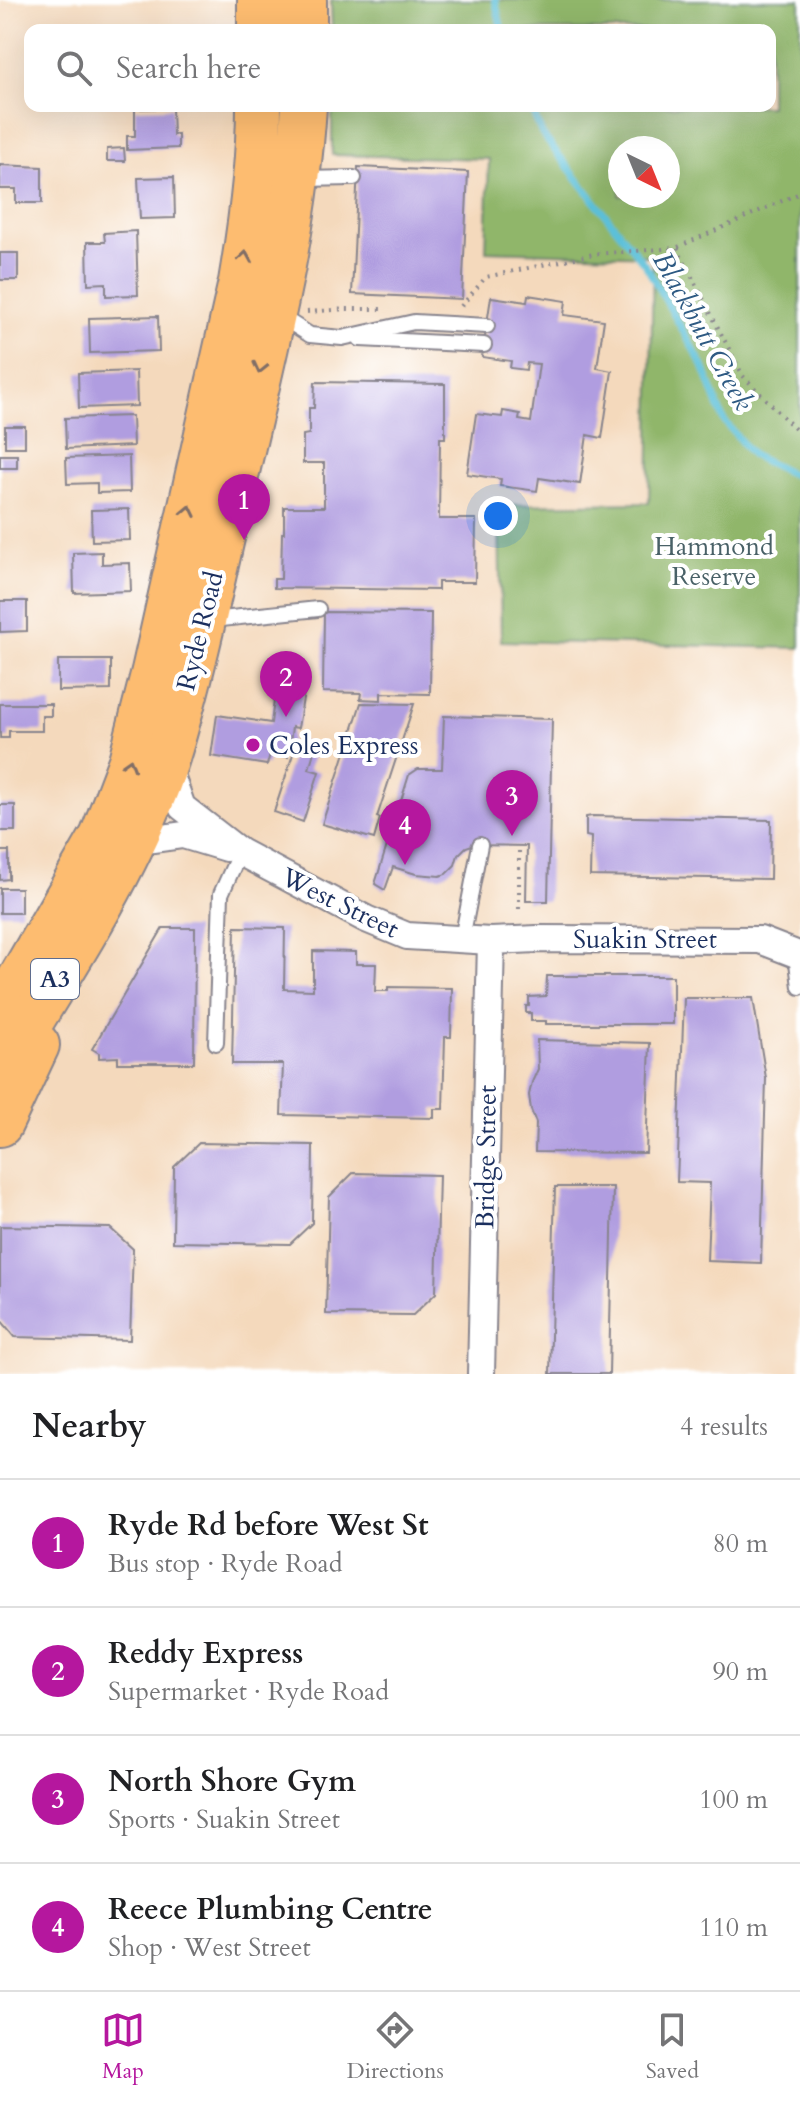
<!DOCTYPE html>
<html lang="en">
<head>
<meta charset="utf-8">
<style>
  body { margin:0; font-family:Cardo,serif; background:#f6f6f6; color:#202124 }
  .compass { position:absolute; left:608px; top:136px; width:72px; height:72px; border-radius:50%; background:#fff; box-shadow:0 8px 32px #0002; rotate:137deg }
  .you { position:absolute; left:498px; top:516px; width:28px; height:28px; margin:-20px; border:6px solid #fff; border-radius:50%; background:#1a73e8; box-shadow:0 0 0 12px #1a73e833 }
  .badge { display:grid; place-items:center; width:52px; height:52px; border-radius:50%; background:#b5179e; color:#fff; font-size:26px; font-weight:700 }
  .pin { position:absolute; translate:-50% -66px; filter:drop-shadow(0 2px 4px #0008) }
  .pin::after { content:''; position:absolute; top:42px; width:28px; height:24px; background:inherit; clip-path:polygon(0 0,100% 0,50% 100%) }
  .list { margin:0; padding:0; list-style:none }
  h2 { display:flex; justify-content:space-between; align-items:center; height:104px; margin:0; padding:0 32px; font-size:34px }
  h2 small { font-size:26px; font-weight:400; color:#757577 }
  .list li { display:grid; grid-template-columns:52px 1fr auto; gap:24px; align-items:center; box-sizing:border-box; height:128px; padding:0 32px; border-top:2px solid #e0e0e0 }
  .list b { display:block; font-size:30px; white-space:nowrap }
  .list p { margin:0; font-size:26px; white-space:nowrap; color:#757577 }
  .list em { font-size:26px; font-style:normal; color:#757577 }
  .icon { flex:none; width:44px; height:44px; fill:none; stroke:currentColor; stroke-width:2; stroke-linecap:round; stroke-linejoin:round }
  .map { position:relative; flex:none; width:800px; height:1374px; overflow:hidden }
  .search { position:absolute; background:#fff; box-shadow:0 8px 32px #0002; left:24px; right:24px; top:24px; height:88px; display:flex; align-items:center; gap:20px; box-sizing:border-box; padding:0 28px; border-radius:16px; color:#757577; font-size:30px }
  .sheet { height:616px; background:#fff }
  nav { display:flex; justify-content:space-around; align-items:center; box-sizing:border-box; height:112px; border-top:2px solid #e0e0e0; background:#fff; font-size:22px; color:#757577 }
  nav a { display:grid; justify-items:center; gap:4px }
  nav .on { color:#b5179e }
  .map>svg:first-child { display:block }
  .forest { fill:#90b66b; stroke:#567264; stroke-width:2; fill-rule:evenodd }
  .lines { fill:none; stroke-linecap:round; stroke-linejoin:round }
  .stream { stroke:#5bc0d9; stroke-width:7 }
  .building { fill:#b09de0 }
  .service-casing { stroke:#88848d; stroke-width:18 }
  .minor-casing { stroke:#88848d; stroke-width:30 }
  .trunk-casing { stroke:#88848d; stroke-width:48 }
  .path { stroke:#88848d; stroke-width:4; stroke-dasharray:2 6; stroke-linecap:butt }
  .service { stroke:#fff; stroke-width:14 }
  .minor { stroke:#fff; stroke-width:26 }
  .trunk { stroke:#fdbc70; stroke-width:44 }
  .oneway { stroke:#816e66 }
  .poi-dot { fill:#b5179e; stroke:#fff; stroke-width:3 }
  .labels { text-anchor:middle; dominant-baseline:central; stroke-width:8; stroke-linejoin:round; paint-order:stroke }
  .shield { fill:#fff; stroke:#5f6d8e; stroke-width:2 }
  .shield-label { font-size:24px; font-weight:bold; fill:#1b2f5e }
  .park-label { font-size:26px; fill:#496167; stroke:#fff }
  .street-label { font-size:26px; fill:#1b2f5e; stroke:#fff }
  .poi-label { font-size:26px; fill:#1b2f5e; stroke:#fff; text-anchor:start }
  .water-label { font-size:28px; font-style:italic; fill:#2e5a83; stroke:#fff }
</style>
</head>
<body>
<div class="map">
<svg width="800" height="1374" viewBox="0 0 800 1374">
  <rect width="100%" height="100%" fill="#fff"/>
  <filter id="ink" filterUnits="userSpaceOnUse"><feTurbulence type="fractalNoise" baseFrequency=".0125" numOctaves="2"/><feDisplacementMap in="SourceGraphic" scale="16" xChannelSelector="R" yChannelSelector="G"/><feConvolveMatrix kernelMatrix="1 2 1 2 8 2 1 2 1" color-interpolation-filters="sRGB"/></filter>
  <filter id="wash" filterUnits="userSpaceOnUse"><feTurbulence type="fractalNoise" baseFrequency=".006" numOctaves="4" result="noise"/><feDisplacementMap in="SourceGraphic" scale="32" xChannelSelector="R" yChannelSelector="G"/><feGaussianBlur stdDeviation="1.8" result="paint"/><feColorMatrix in="noise" values="0 0 0 0 0 0 0 0 0 0 0 0 0 0 0 0 0 1.4 0 .05"/><feComposite in="paint" operator="in"/></filter>
  <g filter="url(#wash)">
    <rect width="100%" height="100%" fill="#f4d9bc"/>
    <path class="forest" d="M331,0H800V648L501,641L499,505L649,503L653,256L486,251L489,159L332,155V106H770V30H332ZM620,148H668V196H620Z"/>
    <g class="lines">
      <g class="stream">
        <path d="M495,0L502,30"/>
        <path d="M530,106L542,134L646,266L703,366L723,419L752,455L800,478"/>
      </g>
    </g>
    <g id="blocks">
      <g class="building">
        <path d="M172,108L173,135L178,134V148L127,150V136H135V109Z"/>
        <path d="M124,148L125,161H107V149Z"/>
        <path d="M0,165L42,167V203H16V189H0Z"/>
        <path d="M358,167L468,172L462,299L352,294Z"/>
        <path d="M174,177L175,218L140,219L138,178Z"/>
        <path d="M136,231L138,295L106,296V283L88,284L87,242H105L104,233Z"/>
        <rect x="0" y="253" width="18" height="27"/>
        <path d="M528,295L566,301L564,315L604,320L597,368L612,371L602,438L587,435L580,484L539,478L537,491L500,486L501,479L467,474L476,414L502,417L503,411L520,414L519,420L531,422L539,364L527,363L526,370L510,368L511,361L482,357L491,297L527,302Z"/>
        <path d="M158,316L159,351L90,353L89,318Z"/>
        <path d="M136,371L137,406L79,408L78,373Z"/>
        <path d="M315,382L445,384V438H440L439,519H476L475,582H438V590L274,588V579H281L282,533H284V507H324V463H303V435L309,434V408H314Z"/>
        <path d="M132,416L133,446L66,449L65,418Z"/>
        <rect x="5" y="426" width="20" height="21"/>
        <rect x="0" y="455" width="17" height="13"/>
        <path d="M129,456L130,492L97,493V483L67,484L66,458Z"/>
        <path d="M129,509L130,540L92,541L91,510Z"/>
        <path d="M102,552V564L130,563L131,591L74,593L73,553Z"/>
        <path d="M0,601H27V631L0,632Z"/>
        <path d="M324,612L431,613L430,694L381,693V700L360,699L361,693L323,692Z"/>
        <path d="M58,660H111V690L58,691Z"/>
        <path d="M277,677L306,681L298,728L292,727L288,757L270,754L267,765L211,756L217,715L271,723Z"/>
        <path d="M361,703L414,704L377,817L380,818L374,839L322,824Z"/>
        <path d="M0,704H51V716H42V731H9V738H0Z"/>
        <path d="M444,716L552,719L548,901H526L527,846L472,845L466,847L458,855L455,865L446,874L440,876L416,874L393,867L385,890L375,884L409,775L418,769H442Z"/>
        <path d="M298,739L316,745L309,769L319,772L303,822L274,812Z"/>
        <rect x="0" y="805" width="15" height="26"/>
        <path d="M592,816L771,820L770,879L590,876L591,837L586,836V817Z"/>
        <path d="M0,851H9V879L0,880Z"/>
        <rect x="0" y="888" width="21" height="25"/>
        <path d="M235,927L285,928L284,989L313,990V951L356,952V964H376L375,991H388V987L452,988L451,1037H445L443,1109H434V1118L281,1115L283,1064H232Z"/>
        <path d="M163,928H195L194,1063H118V1057L99,1058V1053L92,1049Z"/>
        <path d="M547,976H673V1024H546V1021H531V1013H526V1006H529V997L546,996Z"/>
        <path d="M684,998H753L766,1078L761,1263L707,1261L710,1183L677,1182Z"/>
        <path d="M537,1040L650,1043L646,1153L535,1152L536,1123L531,1110L529,1095L532,1082L538,1069Z"/>
        <path d="M199,1143L313,1145L312,1223L290,1244L173,1242L174,1167Z"/>
        <path d="M353,1173L439,1175L436,1293L413,1315L326,1314L329,1197Z"/>
        <path d="M555,1187H613L609,1374H550Z"/>
        <path d="M0,1226L110,1228L133,1249L130,1340L15,1337L0,1319Z"/>
      </g>
    </g>
  </g>
  <g filter="url(#ink)">
    <use href="#blocks" fill-opacity="0" stroke="#88848d" stroke-width="2"/>
    <g class="lines">
      <defs>
        <g id="service">
          <path d="M302,179L354,178"/>
          <path d="M277,314L310,335L342,338L414,322L487,326"/>
          <path d="M360,339L484,345"/>
          <path d="M211,620L318,609"/>
          <path d="M462,939L480,845"/>
          <path d="M796,954L800,987"/>
          <path d="M216,1043L221,894L240,852"/>
        </g>
        <g id="minor">
          <path d="M166,762L182,807L240,852L366,919L407,936L491,941L537,939L760,940L796,954"/>
          <path d="M133,842L183,835L226,848"/>
          <path d="M481,1374L491,941"/>
        </g>
        <g id="trunk">
          <path d="M304,0V30"/>
          <path d="M260,30V0"/>
          <path d="M0,1014L102,837L131,761L154,671L241,282C251,223 259,165 259,106"/>
          <path d="M0,1072C55,980 116,891 155,791C167,763 174,734 182,705C201,636 215,567 231,498C260,369 296,239 304,106"/>
          <path d="M0,1124L37,1045"/>
        </g>
      </defs>
      <use href="#service" class="service-casing"/>
      <use href="#minor" class="minor-casing"/>
      <use href="#trunk" class="trunk-casing"/>
      <g class="path">
        <path d="M678,247L800,193"/>
        <path d="M461,306L486,277L594,254L677,248L743,376L800,434"/>
        <path d="M307,312L346,309H382"/>
        <path d="M519,909V846"/>
      </g>
      <use href="#service" class="service"/>
      <use href="#minor" class="minor"/>
      <use href="#trunk" class="trunk"/>
    </g>
    <defs><path id="oneway-chevron" d="M-2-3.5L2.5 0L-2 3.5" fill="none" stroke-width="1.6" stroke-linecap="round" stroke-linejoin="round" transform="scale(2)"/></defs>
    <g class="oneway">
      <use href="#oneway-chevron" transform="translate(245 257) rotate(-81)"/>
      <use href="#oneway-chevron" transform="translate(260 368) rotate(103)"/>
      <use href="#oneway-chevron" transform="translate(189 511) rotate(-78)"/>
      <use href="#oneway-chevron" transform="translate(129 764) rotate(-73)"/>
    </g>
  </g>
  <circle class="poi-dot" cx="253" cy="745" r="8"/>
  <g class="labels">
    <rect class="shield" x="31" y="959" width="48" height="40" rx="6"/>
    <g class="shield-label">
      <text x="55" y="979">A3</text>
    </g>
    <g class="park-label">
      <text x="714" y="546">Hammond<tspan x="714" dy="30">Reserve</tspan></text>
    </g>
    <g class="street-label">
      <text transform="translate(200 631) rotate(-76)">Ryde Road</text>
      <text transform="translate(340 903) rotate(26)">West Street</text>
      <text x="645" y="939">Suakin Street</text>
      <text transform="translate(486 1157) rotate(-89)">Bridge Street</text>
    </g>
    <g class="poi-label">
      <text x="269" y="745">Coles Express</text>
    </g>
    <g class="water-label">
      <text transform="translate(703 331) rotate(61)">Blackbutt Creek</text>
    </g>
  </g>
</svg>
<svg class="compass" viewBox="-18 -18 36 36"><path d="M0-13l5 13h-10z" fill="#e53935"/><path d="M0 13l5-13h-10z" fill="#757577"/></svg>
<div class="you"></div>
<div class="pin badge" style="left:244px;top:540px">1</div>
<div class="pin badge" style="left:286px;top:717px">2</div>
<div class="pin badge" style="left:512px;top:836px">3</div>
<div class="pin badge" style="left:405px;top:865px">4</div>
<div class="search"><svg class="icon" aria-label="search" viewBox="0 0 24 24"><circle cx="10" cy="10" r="6"/><path d="M15 15l6 6"/></svg>Search here</div>
</div>
<section class="sheet">
<h2>Nearby<small>4 results</small></h2>
<ul class="list">
<li><span class="badge">1</span><div><b>Ryde Rd before West St</b><p>Bus stop · Ryde Road</p></div><em>80 m</em></li>
<li><span class="badge">2</span><div><b>Reddy Express</b><p>Supermarket · Ryde Road</p></div><em>90 m</em></li>
<li><span class="badge">3</span><div><b>North Shore Gym</b><p>Sports · Suakin Street</p></div><em>100 m</em></li>
<li><span class="badge">4</span><div><b>Reece Plumbing Centre</b><p>Shop · West Street</p></div><em>110 m</em></li>
</ul>
</section>
<nav>
<a class="on"><svg class="icon" aria-label="map" viewBox="0 0 24 24"><path d="M3 6l6-2 6 2 6-2v14l-6 2-6-2-6 2zM9 4v14M15 6v14"/></svg>Map</a>
<a><svg class="icon" aria-label="directions" viewBox="0 0 24 24"><path d="M12 3l9 9-9 9-9-9zM9 14v-3h6M13 9l2 2-2 2"/></svg>Directions</a>
<a><svg class="icon" aria-label="saved" viewBox="0 0 24 24"><path d="M7 4h10v16l-5-4-5 4z"/></svg>Saved</a>
</nav>
</body>
</html>
